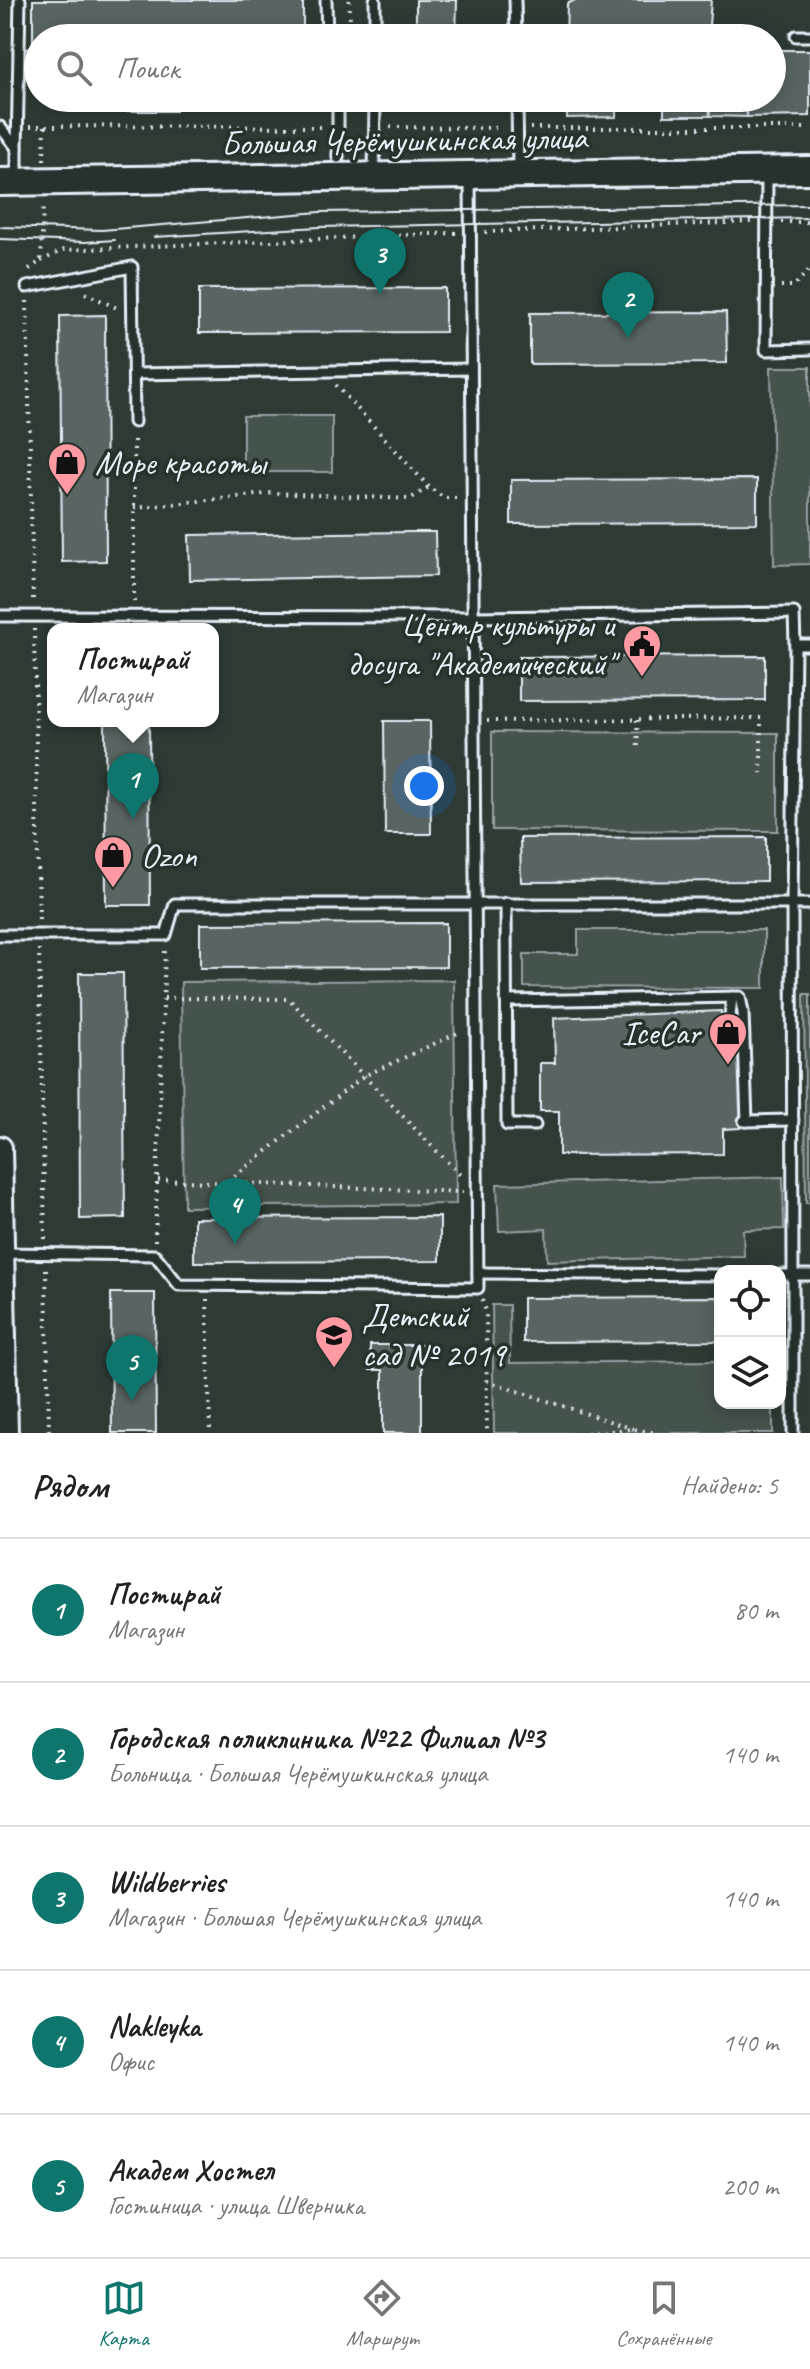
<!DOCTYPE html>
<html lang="ru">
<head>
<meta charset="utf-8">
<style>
  body { margin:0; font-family:Caveat,sans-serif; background:#f2f2f2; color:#222 }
  .controls { position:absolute; right:24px; bottom:24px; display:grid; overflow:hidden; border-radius:16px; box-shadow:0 4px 20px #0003 }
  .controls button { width:72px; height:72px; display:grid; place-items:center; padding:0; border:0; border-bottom:2px solid #e0e0e0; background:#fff; color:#222; font:40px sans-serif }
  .you { position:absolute; left:424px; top:786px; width:28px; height:28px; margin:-20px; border:6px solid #fff; border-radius:50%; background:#1a73e8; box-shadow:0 0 0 12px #1a73e833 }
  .badge { display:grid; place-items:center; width:52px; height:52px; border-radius:50%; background:#0f766e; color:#fff; font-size:26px; font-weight:700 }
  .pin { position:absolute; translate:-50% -66px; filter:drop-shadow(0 2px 4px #0008) }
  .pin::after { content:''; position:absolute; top:42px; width:28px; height:24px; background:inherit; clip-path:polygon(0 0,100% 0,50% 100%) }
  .popup { position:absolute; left:47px; top:623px; width:172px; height:104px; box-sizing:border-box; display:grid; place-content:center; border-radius:16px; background:#fff; filter:drop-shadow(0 2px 6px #0005); font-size:26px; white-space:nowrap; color:#767676 }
  .popup b { font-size:30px; color:#222 }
  .popup::after { content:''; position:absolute; left:50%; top:100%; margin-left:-16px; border:16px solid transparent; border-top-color:#fff }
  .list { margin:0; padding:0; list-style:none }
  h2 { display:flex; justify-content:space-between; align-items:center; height:104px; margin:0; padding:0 32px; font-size:34px }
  h2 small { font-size:26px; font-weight:400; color:#767676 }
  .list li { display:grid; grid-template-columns:52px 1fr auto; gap:24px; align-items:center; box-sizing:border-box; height:144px; padding:0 32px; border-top:2px solid #e0e0e0 }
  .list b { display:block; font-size:30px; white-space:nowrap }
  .list p { margin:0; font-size:26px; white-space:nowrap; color:#767676 }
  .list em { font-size:26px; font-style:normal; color:#767676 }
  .icon { flex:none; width:44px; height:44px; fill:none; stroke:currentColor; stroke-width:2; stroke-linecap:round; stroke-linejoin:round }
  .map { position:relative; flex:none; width:810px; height:1433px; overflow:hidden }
  .search { position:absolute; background:#fff; box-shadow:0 4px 20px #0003; left:24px; right:24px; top:24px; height:88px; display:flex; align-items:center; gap:20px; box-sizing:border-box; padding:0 28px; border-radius:44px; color:#767676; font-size:30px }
  .sheet { height:824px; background:#fff }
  nav { display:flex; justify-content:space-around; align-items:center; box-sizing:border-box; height:112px; border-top:2px solid #e0e0e0; background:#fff; font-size:22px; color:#767676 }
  nav a { display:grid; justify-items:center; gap:4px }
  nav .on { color:#0f766e }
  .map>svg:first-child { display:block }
  .green { fill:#45524e; stroke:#96a2a3; stroke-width:2 }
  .building { fill:#596563; stroke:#e8f1f8; stroke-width:2 }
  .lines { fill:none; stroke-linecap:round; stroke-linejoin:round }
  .service-casing { stroke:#e8f1f8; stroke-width:15 }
  .tertiary-casing { stroke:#e8f1f8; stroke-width:28 }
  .secondary-casing { stroke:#e8f1f8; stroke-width:32 }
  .path { stroke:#e8f1f8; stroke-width:4; stroke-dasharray:2 6; stroke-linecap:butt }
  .service { stroke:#26332d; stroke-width:9 }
  .tertiary { stroke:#26332d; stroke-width:22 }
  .secondary { stroke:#26332d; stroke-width:26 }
  .tram { stroke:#e8f1f8; stroke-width:2 }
  .labels { text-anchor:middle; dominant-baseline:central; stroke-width:7; stroke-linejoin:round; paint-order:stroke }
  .street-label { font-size:34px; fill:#e8f1f8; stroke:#26332d }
  .poi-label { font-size:34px; fill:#e8f1f8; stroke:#26332d; text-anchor:start }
</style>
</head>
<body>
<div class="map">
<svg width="810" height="1433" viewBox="0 0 810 1433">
  <rect width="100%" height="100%" fill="#2e3b35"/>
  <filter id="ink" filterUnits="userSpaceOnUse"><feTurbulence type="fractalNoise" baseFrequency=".0125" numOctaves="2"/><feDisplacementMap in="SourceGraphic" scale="16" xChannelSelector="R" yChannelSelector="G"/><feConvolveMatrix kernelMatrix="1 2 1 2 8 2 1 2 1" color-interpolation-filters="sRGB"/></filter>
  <g filter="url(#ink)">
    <g class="green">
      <path d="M771,367H810V564L774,565Z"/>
      <rect x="243" y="416" width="89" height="56"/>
      <path d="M492,732L778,733V831L492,830Z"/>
      <path d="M578,930H764V988L524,987V954H578Z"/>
      <path d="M454,980L456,1204L184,1207L181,982Z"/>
      <path d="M804,994H810V1203H806Z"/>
      <path d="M783,1177L784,1229L743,1230L744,1256L547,1261L546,1229L499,1231L497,1184Z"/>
      <path d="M492,1305H509L510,1363L720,1361V1403H773V1433H494Z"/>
    </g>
    <g class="building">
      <path d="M33,0H303V31L176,30V38H38V94H34L33,78L25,77V49L33,48Z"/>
      <path d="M416,0H457L456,38H416Z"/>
      <path d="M575,0H711L708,38H566L567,4Z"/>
      <path d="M772,50H810V116L747,117L746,98H772Z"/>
      <rect x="74" y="98" width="102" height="13"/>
      <path d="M567,98H617L616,117L567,118Z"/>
      <path d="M664,98H709L710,116H664Z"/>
      <path d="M709,98H746L747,117L710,116Z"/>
      <path d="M445,288V332L199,333V289Z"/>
      <path d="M726,312L727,363L530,364V313Z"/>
      <path d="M105,315L106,561L62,562L60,316Z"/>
      <path d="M757,479V523L511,524V480Z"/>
      <path d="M410,532H435L436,576L190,580L189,535Z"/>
      <path d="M765,656V700L519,701V657Z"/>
      <path d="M105,721H149L150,905H106Z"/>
      <path d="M384,721H430L431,834H385Z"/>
      <path d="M766,837V881L521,882L520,838Z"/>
      <path d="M446,923V967L200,968V924Z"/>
      <path d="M79,973H123L125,1218L80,1219Z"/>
      <path d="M721,1011L722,1026H740L742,1121L740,1128L723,1129V1154L559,1155V1111H540V1063H555L554,1018Z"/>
      <path d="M440,1217V1261L194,1262V1218Z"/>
      <path d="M111,1293H155L156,1433H112Z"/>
      <path d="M720,1297V1341L523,1342V1298Z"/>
      <path d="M370,1345H422V1433H383V1370H370Z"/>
    </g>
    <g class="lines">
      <defs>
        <g id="service">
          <path d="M326,0L327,38"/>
          <path d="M515,0L516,38"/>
          <path d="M796,36H810"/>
          <path d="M375,38V0"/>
          <path d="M336,98L338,104V158"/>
          <path d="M517,98L518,171"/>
          <path d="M0,127L17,148L20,0"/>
          <path d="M767,174L766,350L810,349"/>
          <path d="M374,175L375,98"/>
          <path d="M17,180V148"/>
          <path d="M27,287L132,267L134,422"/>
          <path d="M134,374L471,369"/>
          <path d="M0,616L473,617L794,613L795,645H810"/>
          <path d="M506,903L507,1125H535"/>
          <path d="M810,904H792L793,1275H810"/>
          <path d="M0,935H166L175,904H792L795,645"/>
          <path d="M506,1001L740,997L743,1012L747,1121"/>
          <path d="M729,1026L732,997"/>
          <path d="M744,1121L793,1120"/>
          <path d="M2,1253L155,1255L179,1285L478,1288L470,178"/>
          <path d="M478,1273L720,1275"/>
          <path d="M780,1275H793V1433"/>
        </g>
        <path id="tertiary" d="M0,1148L6,1433"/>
        <path id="secondary" d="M0,182L810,170"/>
      </defs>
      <use href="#service" class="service-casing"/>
      <use href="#tertiary" class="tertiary-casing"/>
      <use href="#secondary" class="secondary-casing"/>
      <g class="path">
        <path d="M349,0L351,38"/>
        <path d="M30,126L322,127"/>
        <path d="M390,127L502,128"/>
        <path d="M530,128H810"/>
        <path d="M44,160L45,126"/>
        <path d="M781,222H810"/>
        <path d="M485,232L752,222"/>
        <path d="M41,261L63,250L456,233"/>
        <path d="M29,269L41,261L43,205"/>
        <path d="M781,286H794L810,269"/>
        <path d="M85,293L117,308"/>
        <path d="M27,301L33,600"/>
        <path d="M336,385L429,487"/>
        <path d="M134,508L274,493L410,499L429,487L444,498H456"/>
        <path d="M134,602V435"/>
        <path d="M34,629L39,920"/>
        <path d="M637,720L638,750"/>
        <path d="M487,721L761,718V773"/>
        <path d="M39,949L45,1240"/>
        <path d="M164,998L289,999L462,1177"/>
        <path d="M158,1180L463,1192"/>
        <path d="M228,1181L364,1076L462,1031"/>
        <path d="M155,1241L165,950"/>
        <path d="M46,1269L49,1433"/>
        <path d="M207,1299L210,1433"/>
        <path d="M482,1300L486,1311L487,1433"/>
        <path d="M487,1381L633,1429"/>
        <path d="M587,1433L633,1429L657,1433"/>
      </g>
      <use href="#service" class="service"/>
      <use href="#tertiary" class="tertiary"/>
      <use href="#secondary" class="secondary"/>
      <g class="tram">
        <path d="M0,227L102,230L320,212L810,205"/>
        <path d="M154,237L319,227L810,218"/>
        <path d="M0,239L85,242L115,240"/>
      </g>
    </g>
  </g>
  <defs>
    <symbol id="shop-pin" viewBox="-11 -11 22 30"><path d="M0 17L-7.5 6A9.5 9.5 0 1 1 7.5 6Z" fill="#ff9aa2" stroke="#26332d"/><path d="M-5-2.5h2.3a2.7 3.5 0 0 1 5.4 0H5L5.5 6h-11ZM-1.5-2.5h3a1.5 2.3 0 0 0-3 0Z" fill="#111"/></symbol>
    <symbol id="civic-pin" viewBox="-11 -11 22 30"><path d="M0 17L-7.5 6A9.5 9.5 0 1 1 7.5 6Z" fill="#ff9aa2" stroke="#26332d"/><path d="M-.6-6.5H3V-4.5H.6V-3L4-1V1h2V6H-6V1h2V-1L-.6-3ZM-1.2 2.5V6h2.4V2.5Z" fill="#111"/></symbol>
    <symbol id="school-pin" viewBox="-11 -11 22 30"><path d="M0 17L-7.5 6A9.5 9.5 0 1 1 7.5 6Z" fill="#ff9aa2" stroke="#26332d"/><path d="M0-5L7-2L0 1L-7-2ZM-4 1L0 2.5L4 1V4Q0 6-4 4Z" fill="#111"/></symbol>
  </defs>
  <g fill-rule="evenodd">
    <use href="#shop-pin" x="45" y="440" width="44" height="60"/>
    <use href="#civic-pin" x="620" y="622" width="44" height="60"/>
    <use href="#shop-pin" x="91" y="833" width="44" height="60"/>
    <use href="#shop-pin" x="706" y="1010" width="44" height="60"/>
    <use href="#school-pin" x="312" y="1313" width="44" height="60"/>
  </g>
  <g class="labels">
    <g class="street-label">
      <text transform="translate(404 140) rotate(-1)">Большая Черёмушкинская улица</text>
    </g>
    <g class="poi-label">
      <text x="95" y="462">Море красоты</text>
      <text x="614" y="624" text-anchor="end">Центр культуры и<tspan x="614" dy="39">досуга "Академический"</tspan></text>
      <text x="141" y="855">Ozon</text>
      <text x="700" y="1032" text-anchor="end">IceCar</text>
      <text x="362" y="1315">Детский<tspan x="362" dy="39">сад № 2019</tspan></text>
    </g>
  </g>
</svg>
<div class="controls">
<button><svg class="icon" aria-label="locate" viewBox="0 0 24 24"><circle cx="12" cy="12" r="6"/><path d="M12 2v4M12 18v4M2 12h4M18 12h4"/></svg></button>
<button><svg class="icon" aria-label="layers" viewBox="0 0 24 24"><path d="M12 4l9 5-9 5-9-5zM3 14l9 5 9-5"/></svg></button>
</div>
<div class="you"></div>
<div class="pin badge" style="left:133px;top:819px">1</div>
<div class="popup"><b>Постирай</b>Магазин</div>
<div class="pin badge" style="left:628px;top:338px">2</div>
<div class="pin badge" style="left:380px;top:294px">3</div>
<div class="pin badge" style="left:235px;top:1244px">4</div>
<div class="pin badge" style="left:132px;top:1401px">5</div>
<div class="search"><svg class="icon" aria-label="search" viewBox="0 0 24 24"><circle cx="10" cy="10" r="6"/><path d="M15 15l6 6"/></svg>Поиск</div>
</div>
<section class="sheet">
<h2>Рядом<small>Найдено: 5</small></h2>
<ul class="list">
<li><span class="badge">1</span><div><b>Постирай</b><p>Магазин</p></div><em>80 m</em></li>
<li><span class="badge">2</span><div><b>Городская поликлиника №22 Филиал №3</b><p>Больница · Большая Черёмушкинская улица</p></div><em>140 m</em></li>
<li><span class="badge">3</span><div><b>Wildberries</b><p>Магазин · Большая Черёмушкинская улица</p></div><em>140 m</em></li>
<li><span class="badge">4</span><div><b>Nakleyka</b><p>Офис</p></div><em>140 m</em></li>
<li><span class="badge">5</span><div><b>Академ Хостел</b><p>Гостиница · улица Шверника</p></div><em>200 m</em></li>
</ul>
</section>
<nav>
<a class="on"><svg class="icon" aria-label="map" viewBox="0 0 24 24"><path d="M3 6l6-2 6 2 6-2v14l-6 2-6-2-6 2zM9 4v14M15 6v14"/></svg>Карта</a>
<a><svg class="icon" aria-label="directions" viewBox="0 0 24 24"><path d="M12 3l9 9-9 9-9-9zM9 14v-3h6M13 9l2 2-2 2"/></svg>Маршрут</a>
<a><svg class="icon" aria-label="saved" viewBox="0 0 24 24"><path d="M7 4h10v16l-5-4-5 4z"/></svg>Сохранённые</a>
</nav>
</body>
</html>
